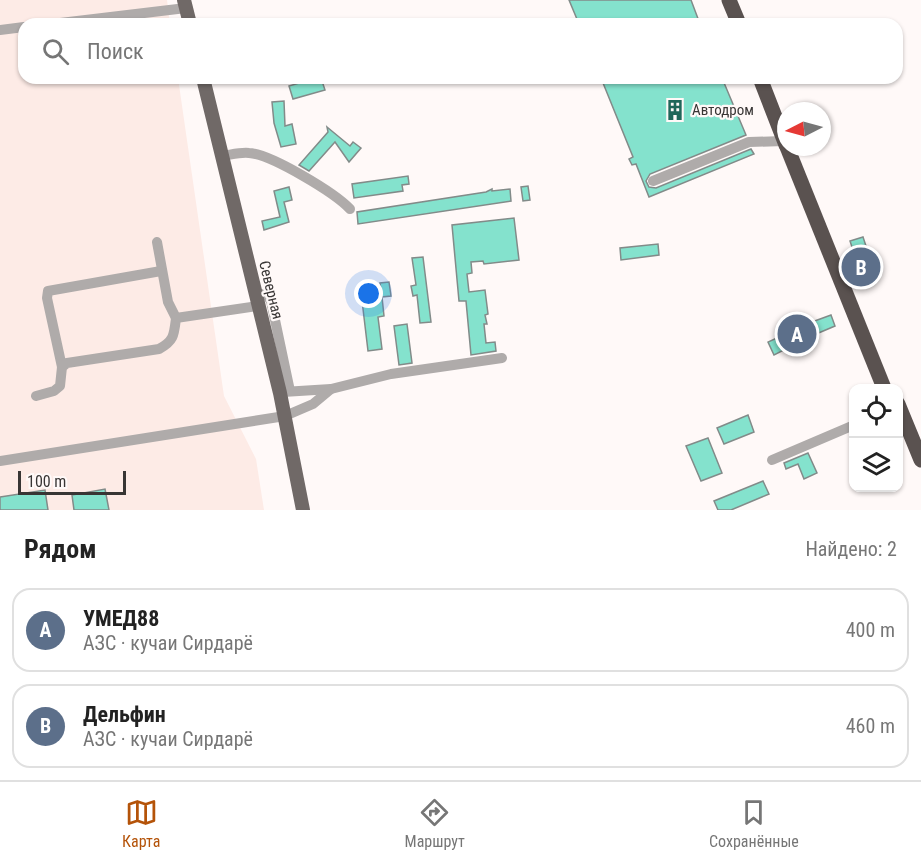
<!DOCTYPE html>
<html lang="ru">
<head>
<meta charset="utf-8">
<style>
  body { margin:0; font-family:"Roboto Condensed",sans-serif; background:#f2f2f2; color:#222 }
  .controls { position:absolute; right:18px; bottom:18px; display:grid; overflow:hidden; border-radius:12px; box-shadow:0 2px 4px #0004 }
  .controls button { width:54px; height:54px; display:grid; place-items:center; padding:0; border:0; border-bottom:2px solid #e0e0e0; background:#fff; color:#222; font:30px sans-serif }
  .compass { position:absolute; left:777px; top:102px; width:54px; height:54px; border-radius:50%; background:#fff; box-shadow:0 2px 4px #0004; rotate:264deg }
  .scale { position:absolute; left:18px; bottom:15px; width:108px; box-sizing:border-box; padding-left:6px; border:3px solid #383534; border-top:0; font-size:16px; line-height:21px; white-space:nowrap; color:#383534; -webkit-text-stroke:4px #fff9f8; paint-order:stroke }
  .you { position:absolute; left:369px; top:294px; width:21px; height:21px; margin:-15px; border:4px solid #fff; border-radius:50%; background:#1a73e8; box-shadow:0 0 0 9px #1a73e833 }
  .badge { display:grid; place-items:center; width:39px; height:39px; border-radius:50%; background:#b45309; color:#fff; font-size:20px; font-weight:700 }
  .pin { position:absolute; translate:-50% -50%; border:3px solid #fff; box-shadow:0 2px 6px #0006 }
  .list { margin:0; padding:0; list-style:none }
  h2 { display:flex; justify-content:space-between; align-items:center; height:78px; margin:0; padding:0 24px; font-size:26px }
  h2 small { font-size:20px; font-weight:400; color:#767676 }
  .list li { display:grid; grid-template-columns:39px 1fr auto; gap:18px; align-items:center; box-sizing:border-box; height:84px; margin:0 12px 12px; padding:0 12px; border:2px solid #e0e0e0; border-radius:18px }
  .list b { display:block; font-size:22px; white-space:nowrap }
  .list p { margin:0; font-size:20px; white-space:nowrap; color:#767676 }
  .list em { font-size:20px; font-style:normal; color:#767676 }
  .icon { flex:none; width:33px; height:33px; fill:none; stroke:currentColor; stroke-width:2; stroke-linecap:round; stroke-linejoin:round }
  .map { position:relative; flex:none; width:921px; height:510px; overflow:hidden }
  .search { position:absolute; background:#fff; box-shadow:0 2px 4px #0004; left:18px; right:18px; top:18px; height:66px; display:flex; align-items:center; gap:15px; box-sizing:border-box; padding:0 21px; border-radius:18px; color:#767676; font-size:22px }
  .sheet { height:270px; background:#fff }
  nav { display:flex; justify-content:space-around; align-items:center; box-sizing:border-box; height:84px; border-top:2px solid #e0e0e0; background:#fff; font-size:16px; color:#767676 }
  nav a { display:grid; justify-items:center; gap:3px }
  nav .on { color:#b45309 }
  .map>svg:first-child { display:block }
  .built { fill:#fdebe6 }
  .building { fill:#84e2cd; stroke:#828b89; stroke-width:1.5 }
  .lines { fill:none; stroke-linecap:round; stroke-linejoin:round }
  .minor { stroke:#afabaa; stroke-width:10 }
  .major { stroke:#706967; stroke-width:14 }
  .highway { stroke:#5a5250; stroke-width:15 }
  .labels { text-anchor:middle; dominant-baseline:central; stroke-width:4.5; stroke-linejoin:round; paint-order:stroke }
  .poi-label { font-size:15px; fill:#383534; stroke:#fff9f8; text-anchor:start }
  .street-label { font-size:15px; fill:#383534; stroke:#fff9f8 }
</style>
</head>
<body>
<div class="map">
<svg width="921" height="510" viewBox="0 0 921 510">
  <rect width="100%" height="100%" fill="#fff9f8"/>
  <path class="built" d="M0,0H167L170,24H24V78H178L224,396L256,459L264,510H0Z"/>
  <g class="building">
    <path d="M569,0H691L700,24H579Z"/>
    <path d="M316,78H321L325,90L293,99L289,86Z"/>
    <path d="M601,78H722L746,135L650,174L646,181L649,187L656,188L751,149L754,154L649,197L636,164L632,165L629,159L633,157Z"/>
    <path d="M284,101L285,126L292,124L296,144L281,147L274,123L272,102Z"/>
    <path d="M327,127L350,146L353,142L361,148L349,162L335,142L309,171L299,165L328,132Z"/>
    <path d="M408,176L409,184L402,185L403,191L354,198L352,184Z"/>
    <path d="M528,186L530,200L523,201L521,187Z"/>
    <path d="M289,187L292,200L284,202L289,222L264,230L262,221L280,217L274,191Z"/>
    <path d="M492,189V191L510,189L511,201L358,224L357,212L486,192Z"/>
    <path d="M514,218L519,260L484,264L483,261L471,262L472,273L467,274L469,292L485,290L488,314L485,315L487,324H484L486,343L495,342L496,351L471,355L466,301H459L452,225Z"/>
    <path d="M863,237L866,246L853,250L850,241Z"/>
    <path d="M658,244L659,255L621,260L620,248Z"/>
    <path d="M423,257L431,322L420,323L417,295L413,296L411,286L416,285L412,258Z"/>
    <path d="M865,262L869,274L854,279L850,267Z"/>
    <path d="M389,282L391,296L382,297L384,316L378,317L382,349L368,351L361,292L381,290L380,283Z"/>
    <path d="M831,315L835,326L795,343L790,330Z"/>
    <path d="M407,324L412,363L399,365L394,326Z"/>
    <path d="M781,336L786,349L774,355L768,342Z"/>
    <path d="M748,415L754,432L724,444L717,428Z"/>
    <path d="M708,438L722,473L701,481L686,446Z"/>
    <path d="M808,453L817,473L804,479L798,464L786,469L784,463Z"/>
    <path d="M763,481L769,494L731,510H718L714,501Z"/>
    <path d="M105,489L109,510H74L72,495Z"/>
    <path d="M45,490L48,510H0V497Z"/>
  </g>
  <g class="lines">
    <g class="minor">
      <path d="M52,24L186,8"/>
      <path d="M0,30L24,27"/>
      <path d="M221,156C230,155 240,152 249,153C271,154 335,193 350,209"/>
      <path d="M653,181L749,142L784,141"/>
      <path d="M157,242L168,302L176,318"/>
      <path d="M255,295L266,294L271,301L290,391"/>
      <path d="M62,367L47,298L48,291L161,271"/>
      <path d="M283,392L331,389"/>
      <path d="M36,396L54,391L60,386L62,367L67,363L159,349C174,341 174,335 176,318L258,306"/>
      <path d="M772,460L854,425"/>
      <path d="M0,461L285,416L313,404L331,389L391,374L502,358"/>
    </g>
    <g class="major">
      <path d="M184,0L190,24"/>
      <path d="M203,78L280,393L303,510"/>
    </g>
    <g class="highway">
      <path d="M729,0L739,24"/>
      <path d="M760,78L786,145"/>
      <path d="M787,147L884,388"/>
      <path d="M898,404L921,460"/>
    </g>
  </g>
  <defs>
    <symbol id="building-bare" viewBox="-9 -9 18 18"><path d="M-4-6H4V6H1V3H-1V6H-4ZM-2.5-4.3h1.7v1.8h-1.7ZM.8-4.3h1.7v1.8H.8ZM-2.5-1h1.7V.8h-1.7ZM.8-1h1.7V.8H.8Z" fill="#206659" stroke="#fff9f8" stroke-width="2.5" paint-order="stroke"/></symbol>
  </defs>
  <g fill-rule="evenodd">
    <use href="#building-bare" x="660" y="95" width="30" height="30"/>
  </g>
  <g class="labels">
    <g class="poi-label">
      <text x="692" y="110">Автодром</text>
    </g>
    <g class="street-label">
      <text transform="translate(271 290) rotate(76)">Северная</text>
    </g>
  </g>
</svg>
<div class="controls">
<button><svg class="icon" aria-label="locate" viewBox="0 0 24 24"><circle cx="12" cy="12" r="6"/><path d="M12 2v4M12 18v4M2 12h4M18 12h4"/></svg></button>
<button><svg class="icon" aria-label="layers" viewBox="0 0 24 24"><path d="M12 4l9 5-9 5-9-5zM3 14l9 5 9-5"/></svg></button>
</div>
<svg class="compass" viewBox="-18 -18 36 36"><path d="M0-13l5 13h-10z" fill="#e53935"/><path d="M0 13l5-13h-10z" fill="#767676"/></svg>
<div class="scale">100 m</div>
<div class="you"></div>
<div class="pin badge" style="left:797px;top:334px;background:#5c6f8a">A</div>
<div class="pin badge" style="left:861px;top:267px;background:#5c6f8a">B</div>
<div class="search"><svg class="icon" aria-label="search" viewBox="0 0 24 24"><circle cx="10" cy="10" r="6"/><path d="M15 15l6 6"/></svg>Поиск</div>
</div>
<section class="sheet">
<h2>Рядом<small>Найдено: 2</small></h2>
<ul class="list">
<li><span class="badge" style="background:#5c6f8a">A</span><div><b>УМЕД88</b><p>АЗС · кучаи Сирдарё</p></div><em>400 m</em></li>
<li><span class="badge" style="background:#5c6f8a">B</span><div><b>Дельфин</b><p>АЗС · кучаи Сирдарё</p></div><em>460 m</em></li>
</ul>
</section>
<nav>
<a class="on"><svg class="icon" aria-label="map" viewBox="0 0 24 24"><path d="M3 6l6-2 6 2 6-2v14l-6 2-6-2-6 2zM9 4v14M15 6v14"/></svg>Карта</a>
<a><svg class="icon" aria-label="directions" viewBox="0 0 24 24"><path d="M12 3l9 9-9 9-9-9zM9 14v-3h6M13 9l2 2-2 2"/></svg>Маршрут</a>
<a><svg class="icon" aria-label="saved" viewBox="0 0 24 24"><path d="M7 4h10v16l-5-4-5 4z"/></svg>Сохранённые</a>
</nav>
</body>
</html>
